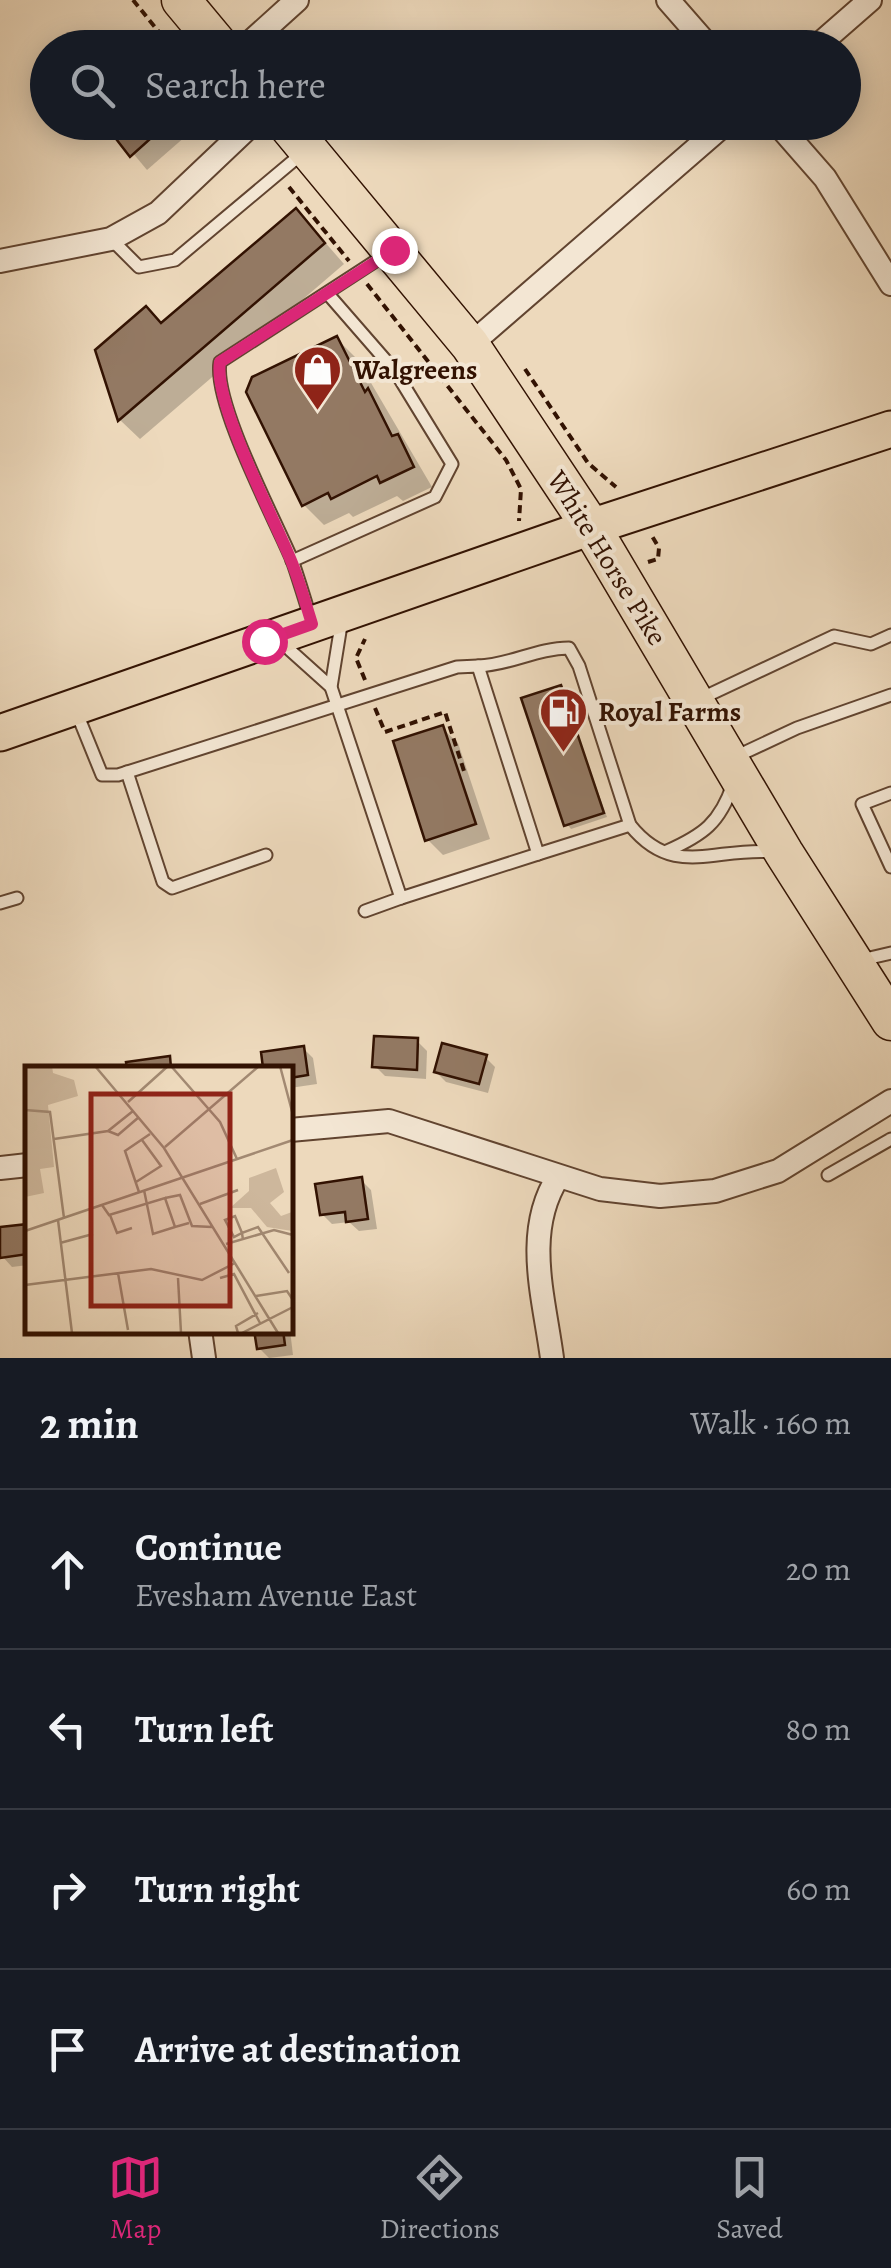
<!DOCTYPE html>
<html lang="en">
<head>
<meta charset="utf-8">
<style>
  body { margin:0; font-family:Alegreya,serif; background:#242831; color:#f1f3f6 }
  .stop { position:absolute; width:30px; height:30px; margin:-22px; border:8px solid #db2777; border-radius:50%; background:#fff }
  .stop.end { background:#db2777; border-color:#fff; box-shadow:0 2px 10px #0008 }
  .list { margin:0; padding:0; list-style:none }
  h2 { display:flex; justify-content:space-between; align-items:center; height:130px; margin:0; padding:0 40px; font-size:42px }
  h2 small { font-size:32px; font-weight:400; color:#9ea1a6 }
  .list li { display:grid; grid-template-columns:65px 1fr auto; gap:30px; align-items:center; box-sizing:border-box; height:160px; padding:0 40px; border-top:2px solid #363941 }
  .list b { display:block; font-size:38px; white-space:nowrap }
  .list p { margin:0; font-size:32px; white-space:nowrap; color:#9ea1a6 }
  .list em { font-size:32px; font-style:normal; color:#9ea1a6 }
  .icon { flex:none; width:55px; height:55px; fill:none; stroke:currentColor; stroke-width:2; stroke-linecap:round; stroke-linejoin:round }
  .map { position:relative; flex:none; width:891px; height:1358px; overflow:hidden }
  .search { position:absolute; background:#171b24; box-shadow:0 5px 25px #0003; left:30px; right:30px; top:30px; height:110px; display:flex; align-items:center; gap:25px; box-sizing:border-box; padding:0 35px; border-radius:55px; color:#9ea1a6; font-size:38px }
  .sheet { height:770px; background:#171b24 }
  nav { display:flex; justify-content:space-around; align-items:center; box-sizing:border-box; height:140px; border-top:2px solid #363941; background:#171b24; font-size:28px; color:#9ea1a6 }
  nav a { display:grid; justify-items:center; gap:5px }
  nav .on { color:#db2777 }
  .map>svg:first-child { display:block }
  .shadow { fill:#0003 }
  .building { fill:#937963; stroke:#321202; stroke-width:2.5 }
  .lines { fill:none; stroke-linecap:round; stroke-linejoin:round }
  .service-casing { stroke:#614430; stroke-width:15 }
  .minor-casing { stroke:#614430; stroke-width:26 }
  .primary-casing { stroke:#321202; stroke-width:39 }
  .trunk-casing { stroke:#321202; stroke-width:41 }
  .path { stroke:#321202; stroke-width:4; stroke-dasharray:8 5; stroke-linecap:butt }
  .service { stroke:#f3e6d3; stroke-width:11 }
  .minor { stroke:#f3e6d3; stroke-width:22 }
  .primary { stroke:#edd9bc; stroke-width:35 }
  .trunk { stroke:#edd9bc; stroke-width:38 }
  .route { stroke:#db2777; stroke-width:12 }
  .labels { text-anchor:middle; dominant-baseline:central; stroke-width:8; stroke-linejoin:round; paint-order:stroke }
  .poi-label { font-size:28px; font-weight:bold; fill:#321202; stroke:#f3e6d3; text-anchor:start }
  .street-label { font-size:28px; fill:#321202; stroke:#f3e6d3 }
  .inset-road { fill:none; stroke:#a28972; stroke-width:2.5 }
  .view { fill:#8f2418; fill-opacity:0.15; stroke:#8f2418; stroke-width:5 }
  .inset-edge { fill:none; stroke:#321202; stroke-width:5 }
</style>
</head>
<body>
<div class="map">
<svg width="891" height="1358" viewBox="0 0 891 1358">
  <rect width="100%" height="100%" fill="#edd9bc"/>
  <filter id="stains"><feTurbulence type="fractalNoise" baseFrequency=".002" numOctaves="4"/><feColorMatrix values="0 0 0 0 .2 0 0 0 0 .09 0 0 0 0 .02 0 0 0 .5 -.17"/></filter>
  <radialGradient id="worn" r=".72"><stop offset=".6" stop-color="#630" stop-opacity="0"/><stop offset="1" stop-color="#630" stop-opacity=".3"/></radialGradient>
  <g class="shadow">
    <path d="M107,122H202L147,170Z"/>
    <path d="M316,232L344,264L140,439L120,420L98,351L162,326Z"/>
    <path d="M337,339L357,359L432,487L403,501L397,496L353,517L349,513L324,525L304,505Z"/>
    <path d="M560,687L607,817L571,829L567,824Z"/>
    <path d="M442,728L458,743L490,839L443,855L428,840Z"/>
    <path d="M417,1041L427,1051L426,1079L385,1076L375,1066Z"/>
    <path d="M303,1048L313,1058L317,1084L290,1088V1068H266L264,1054Z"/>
    <path d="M485,1057L495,1067L488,1093L446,1082L436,1072Z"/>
    <path d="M361,1180L371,1190L377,1229L359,1231L349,1222L332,1224L322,1214Z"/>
    <path d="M28,1227V1265L12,1267L2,1256L0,1230Z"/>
    <path d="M257,1330H290L293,1355L269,1358L259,1348Z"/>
  </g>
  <g class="building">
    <path d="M103,122H169L130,157Z"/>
    <path d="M296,208L325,243L118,421L95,350L146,306L161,323Z"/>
    <path d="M337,336L365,392L368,388L392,436L398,434L414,467L380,483L377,476L331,499L328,493L302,506L246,392L252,377Z"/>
    <path d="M561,685L604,813L564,826L521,698Z"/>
    <path d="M443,725L476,824L425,841L393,741Z"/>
    <path d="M374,1036L418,1038L417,1070L372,1067Z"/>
    <path d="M442,1043L487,1055L479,1084L434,1072Z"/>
    <path d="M304,1046L308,1075L290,1078V1068H263L261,1052Z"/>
    <path d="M170,1056L171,1068H127L126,1062Z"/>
    <path d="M362,1177L368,1219L346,1222L345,1212L320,1215L315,1184Z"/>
    <path d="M28,1224V1254L0,1258V1227Z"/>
    <path d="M254,1330H283L285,1345L257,1349Z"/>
  </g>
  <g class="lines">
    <defs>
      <g id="service">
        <path d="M111,239L139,267L175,260L305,151"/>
        <path d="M292,561L435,497L452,464L395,371L328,294"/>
        <path d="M342,619L331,687L401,898L538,854"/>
        <path d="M311,620C305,600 299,580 292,560C274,517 213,403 220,362L388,253"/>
        <path d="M282,643L331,687"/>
        <path d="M478,666C510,665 537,648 569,648L579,666L630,825C674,880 716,846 774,852"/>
        <path d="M700,699L834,636L871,644L891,635"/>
        <path d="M76,711L102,775H118L457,667L478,666L538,854L630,825"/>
        <path d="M735,757L797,728L891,695"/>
        <path d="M127,772L163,882L172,888L266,855"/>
        <path d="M891,793L862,804L891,867"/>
        <path d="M667,851C703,835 720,823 733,784"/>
        <path d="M0,903L17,898"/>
        <path d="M365,911L401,898"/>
        <path d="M861,960L891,953"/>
        <path d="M828,1175L891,1139"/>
      </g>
      <g id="minor">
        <path d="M668,0L710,48"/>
        <path d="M244,48L297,0"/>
        <path d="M815,48L870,0"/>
        <path d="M776,122L825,178L891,284"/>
        <path d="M0,261L111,239L158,213L254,122"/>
        <path d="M470,345L727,122"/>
        <path d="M290,1130L389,1121L600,1189L660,1196L715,1191L778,1171L891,1101"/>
        <path d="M0,1168L28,1165"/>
        <path d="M200,1330L204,1358"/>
        <path d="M552,1358C544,1297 523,1232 558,1177"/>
      </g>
      <path id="primary" d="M0,733L591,527L891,429"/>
      <g id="trunk">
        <path d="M181,0L221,48"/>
        <path d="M285,122L470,345L591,527L784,853L891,1021"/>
      </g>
    </defs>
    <use href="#service" class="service-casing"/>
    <use href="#minor" class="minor-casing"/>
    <use href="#primary" class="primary-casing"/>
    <use href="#trunk" class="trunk-casing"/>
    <g class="path">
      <path d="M133,0L172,48"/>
      <path d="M289,187L349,261"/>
      <path d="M367,284L506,460L521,489L519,521"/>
      <path d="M525,369L588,463L616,487"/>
      <path d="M648,562L658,559L659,548L652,536"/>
      <path d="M365,680L356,658L365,639"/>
      <path d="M375,708L385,732L445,712L464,771L459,773"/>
    </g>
    <use href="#service" class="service"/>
    <use href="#minor" class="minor"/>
    <use href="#primary" class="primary"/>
    <use href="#trunk" class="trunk"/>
  </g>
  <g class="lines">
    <path class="route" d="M264,641L312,624C305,602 299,579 290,558C273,516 213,402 220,362L394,250"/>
  </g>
  <defs>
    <symbol id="shop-pin" viewBox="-11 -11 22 30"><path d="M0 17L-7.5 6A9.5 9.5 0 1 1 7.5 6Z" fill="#8f2418" stroke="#f3e6d3"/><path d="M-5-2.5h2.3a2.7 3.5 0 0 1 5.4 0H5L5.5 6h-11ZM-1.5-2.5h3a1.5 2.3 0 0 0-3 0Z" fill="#fff"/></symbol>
    <symbol id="fuel-pin" viewBox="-11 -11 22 30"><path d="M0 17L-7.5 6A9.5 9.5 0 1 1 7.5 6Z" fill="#8f2418" stroke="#f3e6d3"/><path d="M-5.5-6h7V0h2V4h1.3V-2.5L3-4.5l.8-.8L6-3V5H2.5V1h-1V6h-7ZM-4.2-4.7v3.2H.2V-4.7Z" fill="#fff"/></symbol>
  </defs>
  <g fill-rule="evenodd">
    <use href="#shop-pin" x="290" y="342" width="55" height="75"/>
    <use href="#fuel-pin" x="536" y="684" width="55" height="75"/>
  </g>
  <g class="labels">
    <g class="poi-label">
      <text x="353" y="370">Walgreens</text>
      <text x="598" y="712">Royal Farms</text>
    </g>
    <g class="street-label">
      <text transform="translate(607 558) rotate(58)">White Horse Pike</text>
    </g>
  </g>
  <g transform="translate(25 1066)">
    <rect width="268" height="268" fill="#edd9bc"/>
    <path d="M0,0H27L28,7L49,14L53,30L23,39L29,101L15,103L19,127L0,131ZM251,102L259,126L245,137L256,150L267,146V165L242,161L226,142H205L224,125V112Z" fill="#cdb79c"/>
    <path class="inset-road" d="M70,0L139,82L253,267M146,0L195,56L212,93M255,0L268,49M103,36L143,0M0,44L25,46L39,152M83,65L93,69L114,51M29,73L83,65L108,45M140,81L234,0M111,116L136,100L117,74M119,124L128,168L150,161M114,126L100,85L125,68M140,132L155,129L167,160L187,161M175,138L213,124M77,139L84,149L140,132L150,161L164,157M85,149L92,167L107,162M33,154L47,267M0,165L268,74M218,174L217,167L209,171L200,154L210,150L217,167L233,161L264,207M35,177L68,168M201,178L249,164L268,169M93,207L103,264M153,212L156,267M195,212L209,208L235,257M0,219L126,203L177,214L210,197M231,230L262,225L268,234M213,267L211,260L233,247M217,267L268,241"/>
    <path class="view" d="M66,28H205V240H66Z"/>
    <rect width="268" height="268" class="inset-edge"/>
  </g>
  <rect width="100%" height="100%" filter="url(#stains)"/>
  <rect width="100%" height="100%" fill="url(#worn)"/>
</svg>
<div class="stop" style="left:264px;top:641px"></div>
<div class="stop end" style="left:394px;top:250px"></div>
<div class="search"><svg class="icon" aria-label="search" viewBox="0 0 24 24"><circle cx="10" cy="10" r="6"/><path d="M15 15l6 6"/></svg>Search here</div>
</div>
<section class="sheet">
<h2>2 min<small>Walk · 160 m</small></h2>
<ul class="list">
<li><svg class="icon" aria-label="ahead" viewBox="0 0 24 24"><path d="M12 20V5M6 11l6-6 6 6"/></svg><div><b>Continue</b><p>Evesham Avenue East</p></div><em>20 m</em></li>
<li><svg class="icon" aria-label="left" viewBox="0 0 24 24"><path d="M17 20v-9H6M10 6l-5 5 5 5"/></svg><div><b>Turn left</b></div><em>80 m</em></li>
<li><svg class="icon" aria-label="right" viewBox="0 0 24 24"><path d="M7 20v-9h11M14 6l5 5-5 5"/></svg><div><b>Turn right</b></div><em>60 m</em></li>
<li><svg class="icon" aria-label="arrive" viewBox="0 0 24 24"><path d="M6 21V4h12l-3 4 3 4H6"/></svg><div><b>Arrive at destination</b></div></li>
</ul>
</section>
<nav>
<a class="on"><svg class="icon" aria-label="map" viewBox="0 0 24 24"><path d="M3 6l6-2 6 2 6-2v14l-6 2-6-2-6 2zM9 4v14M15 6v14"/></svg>Map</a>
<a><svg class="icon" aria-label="directions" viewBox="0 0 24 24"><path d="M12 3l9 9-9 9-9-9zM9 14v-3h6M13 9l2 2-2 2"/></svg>Directions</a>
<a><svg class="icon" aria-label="saved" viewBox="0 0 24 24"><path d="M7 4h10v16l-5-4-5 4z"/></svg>Saved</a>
</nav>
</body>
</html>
